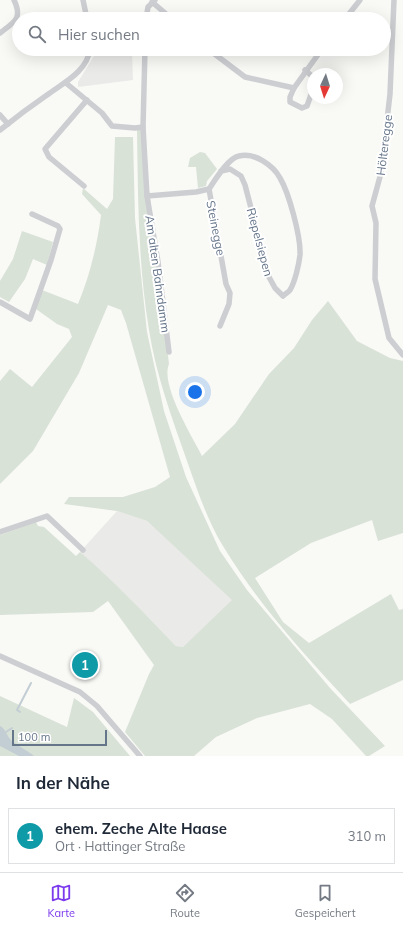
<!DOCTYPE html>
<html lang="de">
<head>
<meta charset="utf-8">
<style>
  body { margin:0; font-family:Mulish,sans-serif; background:#f2f2f3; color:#1f2937 }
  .compass { position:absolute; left:307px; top:68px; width:36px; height:36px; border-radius:50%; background:#fff; box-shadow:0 4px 16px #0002; rotate:184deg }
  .scale { position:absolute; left:12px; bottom:10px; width:95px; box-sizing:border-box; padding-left:4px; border:2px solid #65758a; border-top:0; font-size:11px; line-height:14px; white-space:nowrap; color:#65758a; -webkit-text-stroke:3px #fff; paint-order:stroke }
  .you { position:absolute; left:195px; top:392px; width:14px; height:14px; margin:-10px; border:3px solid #fff; border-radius:50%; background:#1a73e8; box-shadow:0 0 0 6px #1a73e833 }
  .badge { display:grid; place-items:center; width:26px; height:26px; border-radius:50%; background:#7c3aed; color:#fff; font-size:13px; font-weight:700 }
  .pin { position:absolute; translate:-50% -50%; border:2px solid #fff; box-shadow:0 1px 4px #0006 }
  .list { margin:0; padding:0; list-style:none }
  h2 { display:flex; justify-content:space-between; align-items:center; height:52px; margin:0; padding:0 16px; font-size:17px }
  h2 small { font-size:13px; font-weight:400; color:#747a83 }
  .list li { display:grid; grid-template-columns:26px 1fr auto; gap:12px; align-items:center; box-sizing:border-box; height:56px; margin:0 8px 8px; padding:0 8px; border:1px solid #e0e1e3; border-radius:0px }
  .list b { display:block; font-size:15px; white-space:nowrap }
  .list p { margin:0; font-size:13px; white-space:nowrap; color:#747a83 }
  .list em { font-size:13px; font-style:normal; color:#747a83 }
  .icon { flex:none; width:22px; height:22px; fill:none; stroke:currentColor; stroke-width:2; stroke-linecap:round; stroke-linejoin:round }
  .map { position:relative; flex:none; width:403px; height:756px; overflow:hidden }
  .search { position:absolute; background:#fff; box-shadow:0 4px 16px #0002; left:12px; right:12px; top:12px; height:44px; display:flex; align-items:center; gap:10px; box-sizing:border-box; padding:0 14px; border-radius:22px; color:#747a83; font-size:15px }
  .sheet { height:116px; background:#fff }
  nav { display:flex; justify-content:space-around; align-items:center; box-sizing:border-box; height:56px; border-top:1px solid #e0e1e3; background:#fff; font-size:11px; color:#747a83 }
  nav a { display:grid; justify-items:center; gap:2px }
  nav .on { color:#7c3aed }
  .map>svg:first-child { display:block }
  .built { fill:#eaeae9 }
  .green { fill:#d9e2d7 }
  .water { fill:#c3cdd4 }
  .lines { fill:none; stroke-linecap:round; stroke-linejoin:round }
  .stream { stroke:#c3cdd4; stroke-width:2 }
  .minor { stroke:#ccced2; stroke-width:5.5 }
  .labels { text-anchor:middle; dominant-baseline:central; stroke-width:4; stroke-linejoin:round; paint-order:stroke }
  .street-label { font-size:12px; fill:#65758a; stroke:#fff }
</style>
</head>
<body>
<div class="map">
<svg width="403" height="756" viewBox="0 0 403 756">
  <rect width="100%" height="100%" fill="#f9f9f6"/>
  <g class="built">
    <path d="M132,52L133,80L78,87V82L94,56Z"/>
    <path d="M117,511L147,521L233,600L183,647L176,646L122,591L80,552Z"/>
  </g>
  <g class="green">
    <path d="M142,129L169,364C160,385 192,436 202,456L235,424L269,374L294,348L312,320L328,301L357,341L390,358L403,361V533L378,541L372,520L311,543L255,578L283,622L309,643L391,594L399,610L403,609V680L350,704C304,654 258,604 223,546C207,520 197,489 187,461C172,418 156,375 149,330C138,264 138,197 137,130Z"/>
    <path d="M115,137H133L135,218L147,332L164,411L186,477L220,551L247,590L330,688L385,746L369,756H366L332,719L310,704L257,718L216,737L194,756H145L125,732L149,674L154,665L108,601L93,612L0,615V535L36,522L38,526L44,527L76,556L80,552C114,581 145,614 176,646L183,647L232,600L147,521L117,511L64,504L69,497H123L155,487L170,477L126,323L121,310L108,305L79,373L33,451L0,484V381L10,369L32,387L72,337L69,329L57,324L36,309L42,290L78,304C90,275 97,246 101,215L82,194L83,188L107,209L113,199Z"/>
    <path d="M200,152L205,153L217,169L207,181L206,186L198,188L196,167H188L190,158Z"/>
    <path d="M22,231L53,242L47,265L33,259L25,279L9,302L0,297V281L13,259Z"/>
    <path d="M0,696L67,727L74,698L93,712L130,756H0Z"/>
  </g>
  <path class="water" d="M0,726C6,729 7,737 12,741C19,747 27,750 34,756H19L0,746Z"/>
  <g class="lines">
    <g class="stream">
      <path d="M20,712L17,710L31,683"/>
      <path d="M6,732L12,728"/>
    </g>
    <g class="minor">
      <path d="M83,0L87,19"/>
      <path d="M394,0L390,94L381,173L372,206L376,223L375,279L389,338L403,355"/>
      <path d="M152,2L172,19"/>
      <path d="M146,19L148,7L155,0"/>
      <path d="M345,19L360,0"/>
      <path d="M0,33C14,22 23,19 14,0"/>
      <path d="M145,49L143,127L145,162L147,196L158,262L169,352"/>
      <path d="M208,49L245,77L294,88L322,49"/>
      <path d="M305,70L313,77"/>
      <path d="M66,83L102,113L112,126L135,128L143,127"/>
      <path d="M294,88L290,97V102L302,108L307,106L313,89"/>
      <path d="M0,115L8,124"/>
      <path d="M0,130C15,118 31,106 47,95C63,83 87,72 90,49"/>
      <path d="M84,186L49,157L45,149L87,100"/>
      <path d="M209,189C215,180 228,158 239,156C254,152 273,165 280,178C289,193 301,237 300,255C299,264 295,282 290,290C289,292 285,294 283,296L275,288L269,277L245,185L241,176L230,169L221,171"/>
      <path d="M147,196L196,192L209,189L226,284L230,293L229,304L220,326"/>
      <path d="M0,302L30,319L51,260L60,229L58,226L32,214"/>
      <path d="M0,532L47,516L83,550"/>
      <path d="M0,656L80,692L97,706L140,756"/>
    </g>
  </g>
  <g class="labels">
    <g class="street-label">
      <text transform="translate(384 145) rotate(-83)">Hölteregge</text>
      <text transform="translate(216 228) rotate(79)">Steinegge</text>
      <text transform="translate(260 242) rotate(75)">Riepelsiepen</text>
      <text transform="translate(158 274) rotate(82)">Am alten Bahndamm</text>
    </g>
  </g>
</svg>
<svg class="compass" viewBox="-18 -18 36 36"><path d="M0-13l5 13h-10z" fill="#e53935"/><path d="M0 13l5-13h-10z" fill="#747a83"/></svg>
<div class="scale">100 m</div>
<div class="you"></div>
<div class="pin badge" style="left:85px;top:665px;background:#0f9aa8">1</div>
<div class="search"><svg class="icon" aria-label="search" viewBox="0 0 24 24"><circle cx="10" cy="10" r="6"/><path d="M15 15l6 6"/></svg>Hier suchen</div>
</div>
<section class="sheet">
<h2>In der Nähe<small></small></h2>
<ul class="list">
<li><span class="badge" style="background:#0f9aa8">1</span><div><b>ehem. Zeche Alte Haase</b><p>Ort · Hattinger Straße</p></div><em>310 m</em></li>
</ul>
</section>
<nav>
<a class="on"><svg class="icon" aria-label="map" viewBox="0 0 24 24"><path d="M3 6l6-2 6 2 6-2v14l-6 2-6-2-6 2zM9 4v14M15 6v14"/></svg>Karte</a>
<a><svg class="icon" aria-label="directions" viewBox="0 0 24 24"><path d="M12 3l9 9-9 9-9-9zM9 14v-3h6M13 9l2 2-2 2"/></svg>Route</a>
<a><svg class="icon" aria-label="saved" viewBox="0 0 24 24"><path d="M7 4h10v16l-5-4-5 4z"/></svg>Gespeichert</a>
</nav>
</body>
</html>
